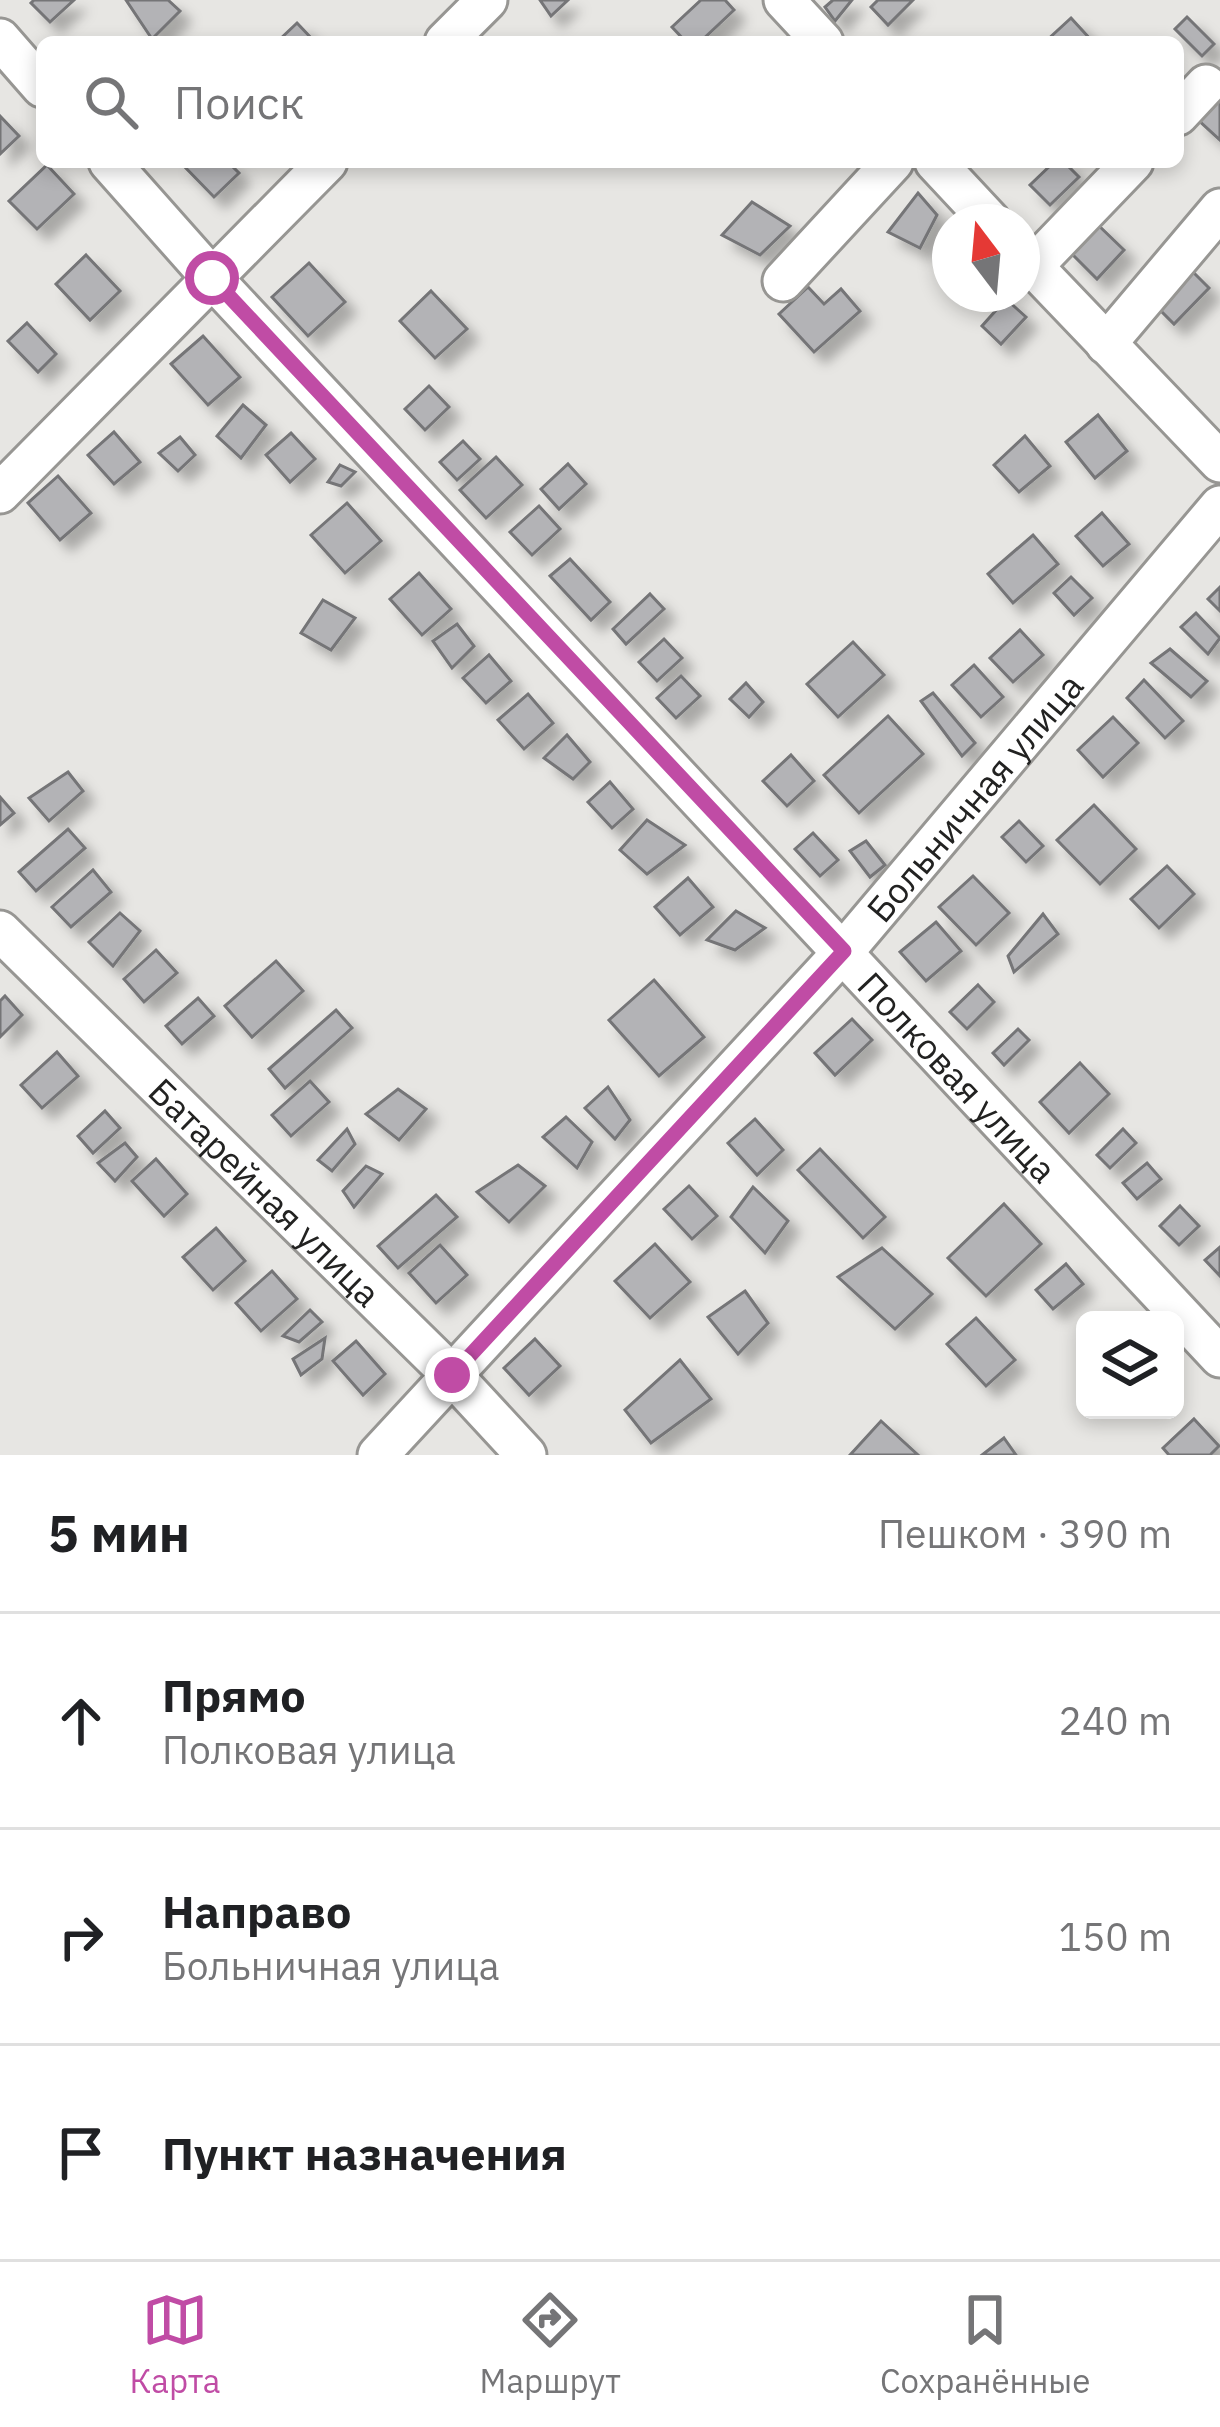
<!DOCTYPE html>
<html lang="ru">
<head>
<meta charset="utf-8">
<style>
  body { margin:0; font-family:"IBM Plex Sans",sans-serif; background:#f6f6f6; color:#202124 }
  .controls { position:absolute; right:36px; bottom:36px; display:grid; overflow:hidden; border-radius:18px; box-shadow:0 6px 18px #0003 }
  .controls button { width:108px; height:108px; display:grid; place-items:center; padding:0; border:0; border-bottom:3px solid #e0e0e0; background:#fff; color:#202124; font:60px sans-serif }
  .compass { position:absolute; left:932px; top:204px; width:108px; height:108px; border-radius:50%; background:#fff; box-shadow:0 6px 18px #0003; rotate:344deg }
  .stop { position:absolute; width:36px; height:36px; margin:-27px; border:9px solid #c04ca5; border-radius:50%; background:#fff }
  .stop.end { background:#c04ca5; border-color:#fff; box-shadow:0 3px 12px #0008 }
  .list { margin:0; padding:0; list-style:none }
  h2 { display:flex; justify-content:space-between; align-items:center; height:156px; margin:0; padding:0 48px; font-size:51px }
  h2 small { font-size:39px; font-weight:400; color:#757577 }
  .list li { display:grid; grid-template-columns:78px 1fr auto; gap:36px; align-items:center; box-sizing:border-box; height:216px; padding:0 48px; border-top:3px solid #e0e0e0 }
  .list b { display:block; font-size:45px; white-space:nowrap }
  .list p { margin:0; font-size:39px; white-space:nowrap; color:#757577 }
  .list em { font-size:39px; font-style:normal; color:#757577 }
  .icon { flex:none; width:66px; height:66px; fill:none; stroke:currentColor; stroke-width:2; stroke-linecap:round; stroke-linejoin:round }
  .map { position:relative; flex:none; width:1220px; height:1455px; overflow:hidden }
  .search { position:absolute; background:#fff; box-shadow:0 6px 18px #0003; left:36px; right:36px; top:36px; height:132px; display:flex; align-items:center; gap:30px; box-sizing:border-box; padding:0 42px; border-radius:18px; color:#757577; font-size:45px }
  .sheet { height:804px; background:#fff }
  nav { display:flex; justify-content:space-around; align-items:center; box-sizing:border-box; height:168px; border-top:3px solid #e0e0e0; background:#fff; font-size:33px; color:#757577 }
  nav a { display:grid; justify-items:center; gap:6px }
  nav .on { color:#c04ca5 }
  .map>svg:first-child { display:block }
  .building { fill:#b3b3b6; stroke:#747477; stroke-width:3; filter:url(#shadow) }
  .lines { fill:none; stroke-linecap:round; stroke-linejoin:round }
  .minor-casing { stroke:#979693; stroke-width:45 }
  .minor { stroke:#fff; stroke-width:39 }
  .route { stroke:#c04ca5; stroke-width:15 }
  .labels { text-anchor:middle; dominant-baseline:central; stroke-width:12; stroke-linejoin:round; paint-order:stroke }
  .street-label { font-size:36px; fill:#222221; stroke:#f4f3f0 }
</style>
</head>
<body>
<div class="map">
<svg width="1220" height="1455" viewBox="0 0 1220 1455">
  <defs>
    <filter id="shadow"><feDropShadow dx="11" dy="11" stdDeviation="6" flood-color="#0004"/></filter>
  </defs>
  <rect width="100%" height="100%" fill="#e7e6e3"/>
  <g class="building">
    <path d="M34,0H74L50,22L31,3Z"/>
    <path d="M126,0H168L180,11L152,39Z"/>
    <path d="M540,0H568L551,16Z"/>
    <path d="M701,0H725L734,10L700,42H686L672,27Z"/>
    <path d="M833,0H852L835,21L825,7Z"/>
    <path d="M878,0H913L888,25L871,7Z"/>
    <path d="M1187,17L1214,44L1202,56L1175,29Z"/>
    <path d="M1071,18L1093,42H1045Z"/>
    <path d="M297,23L315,42H277Z"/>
    <path d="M1220,98V140L1196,118Z"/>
    <path d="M0,116L19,136L0,154Z"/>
    <path d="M180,162H228L239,173L214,197Z"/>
    <path d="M1054,162H1064L1079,177L1050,205L1030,185Z"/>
    <path d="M47,165L74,194L37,229L9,201Z"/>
    <path d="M918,193L937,215L920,248L888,232Z"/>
    <path d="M752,202L790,226L760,255L722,235Z"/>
    <path d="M1096,223L1124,250L1097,279L1069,251Z"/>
    <path d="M86,255L120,291L90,320L56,284Z"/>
    <path d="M309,263L345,302L308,336L272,297Z"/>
    <path d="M1191,270L1209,288L1174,324L1156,306Z"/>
    <path d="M808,287L824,304L841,289L860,311L814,352L779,314Z"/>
    <path d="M431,291L467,329L435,358L400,321Z"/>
    <path d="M1006,299L1026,317L1001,344L982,326Z"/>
    <path d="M27,323L56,354L38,372L8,341Z"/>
    <path d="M203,336L240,377L208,405L171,364Z"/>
    <path d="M429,386L449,407L425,430L405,409Z"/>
    <path d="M243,405L266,425L241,458L217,436Z"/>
    <path d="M1098,415L1127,451L1095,478L1066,442Z"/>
    <path d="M114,432L140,462L114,484L88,455Z"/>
    <path d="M291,433L315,459L290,482L266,455Z"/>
    <path d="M1025,436L1050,466L1019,492L994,465Z"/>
    <path d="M180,437L195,455L178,471L159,453Z"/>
    <path d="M463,441L480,459L457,480L440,462Z"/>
    <path d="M496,457L522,485L486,518L460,490Z"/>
    <path d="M568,464L586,484L559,509L541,489Z"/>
    <path d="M340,465L355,472L341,486L328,482Z"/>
    <path d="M58,476L91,513L60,540L28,503Z"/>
    <path d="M347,503L381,541L345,573L311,535Z"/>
    <path d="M539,506L560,529L532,555L510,532Z"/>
    <path d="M1102,513L1129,544L1103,566L1076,536Z"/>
    <path d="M1033,535L1058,564L1013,603L988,574Z"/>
    <path d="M570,559L610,602L591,620L550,576Z"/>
    <path d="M419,573L451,609L422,635L390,599Z"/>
    <path d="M1071,577L1092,598L1074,615L1054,593Z"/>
    <path d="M1220,587V611L1208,599Z"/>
    <path d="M650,594L664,609L626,644L613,629Z"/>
    <path d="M323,600L355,618L331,650L301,633Z"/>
    <path d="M1196,613L1220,638L1208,654L1181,627Z"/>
    <path d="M457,624L474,646L452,668L433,641Z"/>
    <path d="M1020,630L1043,655L1013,682L990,658Z"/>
    <path d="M664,639L682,658L657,681L639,662Z"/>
    <path d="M853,642L884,675L838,717L807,684Z"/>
    <path d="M1170,649L1207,681L1191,697L1151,663Z"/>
    <path d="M489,655L511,681L486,703L463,678Z"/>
    <path d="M974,665L1003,697L981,717L952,685Z"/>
    <path d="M681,676L700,696L676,718L657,698Z"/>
    <path d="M1144,680L1183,721L1165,738L1127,698Z"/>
    <path d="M746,683L763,702L749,717L730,699Z"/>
    <path d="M933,693L975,743L962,756L921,701Z"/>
    <path d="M528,694L553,723L524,749L498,720Z"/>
    <path d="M888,716L923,754L859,813L824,775Z"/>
    <path d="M1113,717L1138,743L1103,777L1078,750Z"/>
    <path d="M567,735L590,762L573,779L544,758Z"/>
    <path d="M791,755L814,781L787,806L763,781Z"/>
    <path d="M68,772L83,791L49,821L29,798Z"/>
    <path d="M610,782L633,809L612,828L588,802Z"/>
    <path d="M0,797L14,813L0,825Z"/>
    <path d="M1094,805L1136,849L1100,884L1057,840Z"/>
    <path d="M647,820L685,845L647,874L620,850Z"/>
    <path d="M1019,821L1043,846L1026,862L1002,837Z"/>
    <path d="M68,829L85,848L36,891L19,872Z"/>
    <path d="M813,833L838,860L820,876L795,849Z"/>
    <path d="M866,841L885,865L870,877L850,851Z"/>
    <path d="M1167,866L1194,894L1159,928L1131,899Z"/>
    <path d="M93,870L111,892L71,927L52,907Z"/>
    <path d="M973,876L1009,913L976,945L939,907Z"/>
    <path d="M688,878L713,907L680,935L655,907Z"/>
    <path d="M736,911L765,928L735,950L707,940Z"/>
    <path d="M120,913L140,931L113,966L89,942Z"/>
    <path d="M1043,914L1058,934L1014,972L1008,956Z"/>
    <path d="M936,922L961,951L926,981L900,952Z"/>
    <path d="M156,950L177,973L144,1002L124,979Z"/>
    <path d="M276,961L303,991L252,1037L225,1006Z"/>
    <path d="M654,980L704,1037L659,1076L609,1020Z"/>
    <path d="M978,985L994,1002L967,1029L950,1012Z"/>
    <path d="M5,996L22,1015L0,1037V1001Z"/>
    <path d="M198,998L214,1016L182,1044L166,1026Z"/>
    <path d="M336,1010L352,1028L285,1088L269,1069Z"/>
    <path d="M852,1019L872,1040L835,1075L815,1053Z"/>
    <path d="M1018,1029L1029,1040L1004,1065L993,1053Z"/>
    <path d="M57,1052L78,1076L42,1108L21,1085Z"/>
    <path d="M1080,1063L1109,1094L1069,1133L1040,1102Z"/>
    <path d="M310,1081L329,1102L291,1136L272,1115Z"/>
    <path d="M608,1087L630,1120L615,1139L585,1108Z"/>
    <path d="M398,1089L426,1109L399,1140L366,1114Z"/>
    <path d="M105,1111L120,1128L93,1153L78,1136Z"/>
    <path d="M566,1117L592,1142L577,1168L543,1137Z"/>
    <path d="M755,1119L783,1150L757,1175L728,1143Z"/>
    <path d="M347,1129L355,1144L332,1171L318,1160Z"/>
    <path d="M1123,1129L1136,1143L1110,1168L1097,1155Z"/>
    <path d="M125,1143L137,1157L115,1181L98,1163Z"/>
    <path d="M820,1149L885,1217L863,1238L798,1170Z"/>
    <path d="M156,1159L187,1194L164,1216L132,1181Z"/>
    <path d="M1147,1163L1161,1179L1137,1199L1123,1183Z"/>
    <path d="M518,1165L545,1186L509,1222L477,1192Z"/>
    <path d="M366,1166L382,1174L354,1207L343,1191Z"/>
    <path d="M689,1186L717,1216L692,1239L664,1209Z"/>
    <path d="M753,1187L788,1221L765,1253L731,1217Z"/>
    <path d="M436,1195L457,1217L398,1268L378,1246Z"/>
    <path d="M1004,1204L1041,1244L986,1296L948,1258Z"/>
    <path d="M1180,1206L1199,1226L1179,1245L1160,1226Z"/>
    <path d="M216,1228L245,1261L213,1290L183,1257Z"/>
    <path d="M655,1244L690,1282L650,1318L615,1281Z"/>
    <path d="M440,1245L467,1275L436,1303L409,1273Z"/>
    <path d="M1220,1247V1276L1205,1260Z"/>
    <path d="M882,1248L932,1294L895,1329L838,1277Z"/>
    <path d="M1066,1264L1083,1284L1053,1309L1036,1290Z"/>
    <path d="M272,1271L297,1299L261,1331L236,1303Z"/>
    <path d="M745,1291L768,1323L738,1354L708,1317Z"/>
    <path d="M310,1310L322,1322L299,1342L283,1336Z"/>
    <path d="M976,1318L1015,1360L986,1386L947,1344Z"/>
    <path d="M325,1338L322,1359L301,1375L293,1359Z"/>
    <path d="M535,1339L560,1366L529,1395L504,1368Z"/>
    <path d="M356,1341L385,1374L363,1395L333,1361Z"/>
    <path d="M680,1360L711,1399L651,1443L625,1410Z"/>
    <path d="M1194,1419L1219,1446L1210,1455H1169L1163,1448Z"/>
    <path d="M881,1421L918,1455H850Z"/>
    <path d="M1004,1438L1016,1455H982Z"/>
  </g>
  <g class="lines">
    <defs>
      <g id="minor">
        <path d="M784,0L823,42"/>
        <path d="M0,39L42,87"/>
        <path d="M445,42L487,0"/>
        <path d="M1178,115L1206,85"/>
        <path id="s1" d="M109,162L212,278L1220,1357"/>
        <path d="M935,162L991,222"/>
        <path d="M1022,255L1220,462"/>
        <path d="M1033,266L1133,162"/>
        <path d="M783,281L893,162"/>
        <path d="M1106,344L1220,209"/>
        <path d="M0,493L327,162"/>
        <path id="s2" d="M0,931L452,1375L526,1455"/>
        <path id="s3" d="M378,1455L844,951L1220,506"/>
      </g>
    </defs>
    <use href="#minor" class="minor-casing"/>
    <use href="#minor" class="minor"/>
  </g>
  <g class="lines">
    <path class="route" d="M212,278L844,951L452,1375"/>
  </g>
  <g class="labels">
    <g class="street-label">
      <text stroke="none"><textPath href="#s3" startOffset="888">Больничная улица</textPath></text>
      <text stroke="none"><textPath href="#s1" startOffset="1248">Полковая улица</textPath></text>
      <text stroke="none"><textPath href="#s2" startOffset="372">Батарейная улица</textPath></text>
    </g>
  </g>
</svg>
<div class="controls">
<button><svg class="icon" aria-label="layers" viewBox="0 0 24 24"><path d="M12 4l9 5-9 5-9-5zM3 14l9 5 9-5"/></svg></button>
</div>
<svg class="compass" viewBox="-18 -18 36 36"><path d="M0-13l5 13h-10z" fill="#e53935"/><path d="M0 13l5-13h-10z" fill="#757577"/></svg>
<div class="stop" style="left:212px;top:278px"></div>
<div class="stop end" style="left:452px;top:1375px"></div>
<div class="search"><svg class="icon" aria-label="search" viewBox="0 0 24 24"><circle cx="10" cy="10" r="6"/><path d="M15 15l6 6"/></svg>Поиск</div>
</div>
<section class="sheet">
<h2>5 мин<small>Пешком · 390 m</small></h2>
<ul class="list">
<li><svg class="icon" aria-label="ahead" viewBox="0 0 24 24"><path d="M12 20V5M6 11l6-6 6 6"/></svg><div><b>Прямо</b><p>Полковая улица</p></div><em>240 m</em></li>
<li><svg class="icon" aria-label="right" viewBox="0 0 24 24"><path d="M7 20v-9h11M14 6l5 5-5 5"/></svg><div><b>Направо</b><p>Больничная улица</p></div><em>150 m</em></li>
<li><svg class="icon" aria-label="arrive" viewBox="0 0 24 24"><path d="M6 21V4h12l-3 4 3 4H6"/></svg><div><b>Пункт назначения</b></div></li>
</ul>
</section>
<nav>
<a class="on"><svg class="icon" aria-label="map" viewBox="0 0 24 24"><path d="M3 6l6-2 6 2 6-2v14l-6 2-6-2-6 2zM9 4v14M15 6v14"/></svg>Карта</a>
<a><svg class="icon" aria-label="directions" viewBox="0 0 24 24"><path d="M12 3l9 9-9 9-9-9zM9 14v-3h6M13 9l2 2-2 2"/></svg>Маршрут</a>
<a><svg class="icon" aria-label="saved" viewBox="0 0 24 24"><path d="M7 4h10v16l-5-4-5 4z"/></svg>Сохранённые</a>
</nav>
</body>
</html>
